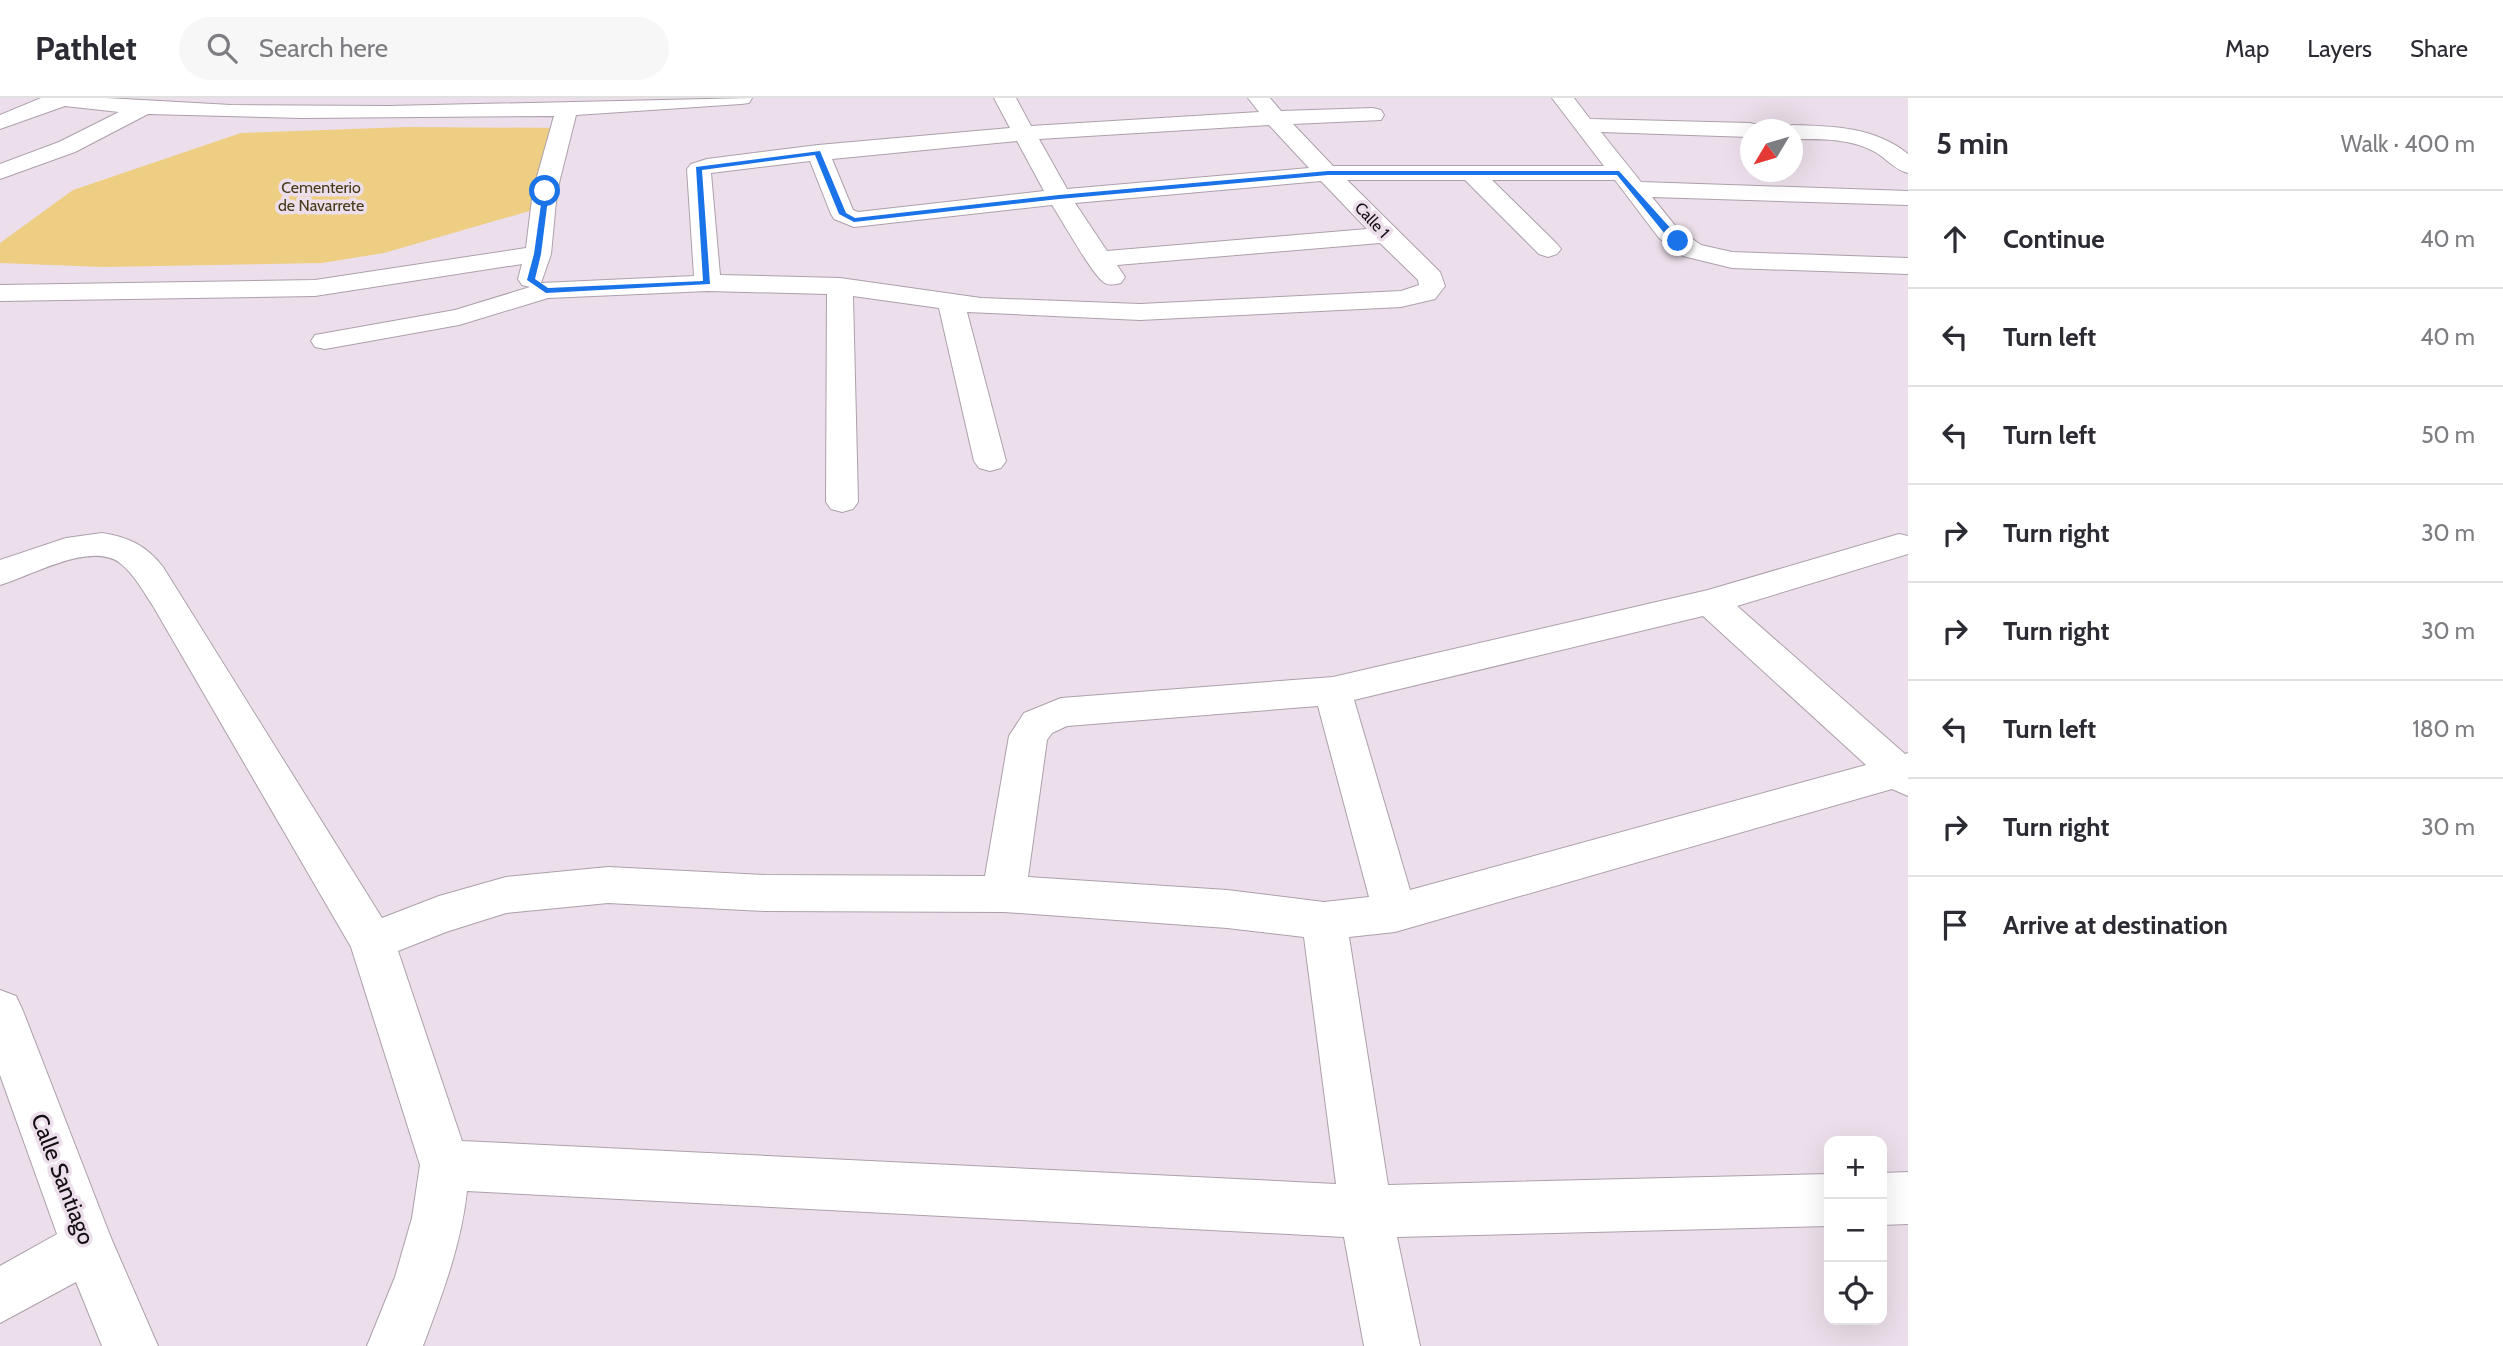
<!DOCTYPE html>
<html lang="en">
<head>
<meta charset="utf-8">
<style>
  body { margin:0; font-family:Cabin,sans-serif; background:#f7f7f7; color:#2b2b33 }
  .controls { position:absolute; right:21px; bottom:21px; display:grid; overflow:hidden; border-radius:14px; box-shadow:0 7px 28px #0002 }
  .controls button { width:63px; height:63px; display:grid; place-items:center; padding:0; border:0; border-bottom:2px solid #e1e1e2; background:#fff; color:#2b2b33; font:35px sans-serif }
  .compass { position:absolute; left:1740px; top:21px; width:63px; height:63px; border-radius:50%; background:#fff; box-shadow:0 7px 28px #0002; rotate:232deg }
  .stop { position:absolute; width:21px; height:21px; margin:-16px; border:5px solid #1a73e8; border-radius:50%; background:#fff }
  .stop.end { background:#1a73e8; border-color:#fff; box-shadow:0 2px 7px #0008 }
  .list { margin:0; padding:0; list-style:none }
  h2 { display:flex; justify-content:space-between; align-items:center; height:91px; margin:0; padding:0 28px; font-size:30px }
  h2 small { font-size:23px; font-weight:400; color:#7c7c81 }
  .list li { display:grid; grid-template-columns:46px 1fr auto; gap:21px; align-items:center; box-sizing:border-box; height:98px; padding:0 28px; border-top:2px solid #e1e1e2 }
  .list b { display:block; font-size:26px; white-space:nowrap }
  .list em { font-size:23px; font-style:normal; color:#7c7c81 }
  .icon { flex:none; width:38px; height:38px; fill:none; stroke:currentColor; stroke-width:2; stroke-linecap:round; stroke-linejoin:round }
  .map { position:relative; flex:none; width:1908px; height:1248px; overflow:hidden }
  header { display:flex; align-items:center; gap:42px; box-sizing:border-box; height:98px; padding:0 35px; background:#fff; border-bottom:2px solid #e1e1e2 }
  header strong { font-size:33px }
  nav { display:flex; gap:38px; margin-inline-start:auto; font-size:24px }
  .search { width:490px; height:63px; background:#f7f7f7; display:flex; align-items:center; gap:18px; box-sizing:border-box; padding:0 24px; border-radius:38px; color:#7c7c81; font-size:26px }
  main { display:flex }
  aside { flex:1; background:#fff }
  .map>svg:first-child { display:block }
  .green { fill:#edce83 }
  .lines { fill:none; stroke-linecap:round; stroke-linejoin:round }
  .street-casing { stroke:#aca0ab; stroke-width:2 }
  .street { fill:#fff; fill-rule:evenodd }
  .route { fill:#1a73e8 }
  .labels { text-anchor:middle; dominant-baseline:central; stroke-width:7; stroke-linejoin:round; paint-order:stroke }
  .far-park-label { font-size:16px; fill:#463917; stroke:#ecdfeb }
  .far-street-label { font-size:16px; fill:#120e12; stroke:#ecdfeb }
  .near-street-label { font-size:23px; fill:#120e12; stroke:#ecdfeb }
</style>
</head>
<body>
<header>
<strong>Pathlet</strong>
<div class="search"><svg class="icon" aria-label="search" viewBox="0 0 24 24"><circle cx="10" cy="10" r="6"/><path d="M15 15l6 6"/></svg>Search here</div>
<nav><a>Map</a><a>Layers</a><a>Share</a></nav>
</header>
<main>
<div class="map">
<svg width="1908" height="1248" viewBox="0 0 1908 1248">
  <rect width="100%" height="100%" fill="#ecdfeb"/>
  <path class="green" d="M407,29L569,30L557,105L384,155L322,165L103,169L0,165V145L73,92L241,35Z"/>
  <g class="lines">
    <defs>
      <g id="street">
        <path d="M41,0H106L231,7L389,8L752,0L749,5L741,6L576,17L557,93L551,156L541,185L694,178L687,71L691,66L707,61L818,47L1010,30L994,0H1016L1031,28L1259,14L1248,0H1270L1281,13L1373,10L1381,12L1384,17L1381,22L1293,26L1333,68H1604L1552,0H1574L1590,21L1750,25L1758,27L1761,32H1750V39L1601,34L1641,84L1908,93V107L1652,99L1677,130L1701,147L1732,154L1908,160V176L1732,170L1683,158L1659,140L1615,82H1492L1557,146L1561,151L1557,156L1548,159L1539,156L1465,82H1347L1440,174L1445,188L1435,201L1401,209L1140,222L967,214L1006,363L1001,370L990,373L979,370L974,363L939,210L853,198L858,404L853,411L842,414L831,411L826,404L827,196L708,193L548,200L459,227L325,251L315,249L311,243L315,237L455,212L530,189L522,187L518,181L522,166L315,198L0,203V187L315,182L526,150L533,93L554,18L302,20L148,16L75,54L0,81V66L59,44L119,14L65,8L0,31V17ZM1269,27L1309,70L1067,91L1039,41ZM1017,43L1044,93L858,114L853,112L832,61ZM810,63L831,116L834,121L854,129L1052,107C1062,122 1094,180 1105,185C1110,188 1116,186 1121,185L1125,179L1117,167L1380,145L1418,182L1419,187L1401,193L1140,206L981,200L840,180L720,177L711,75ZM1321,83L1367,131L1107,153L1075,105Z"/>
        <path d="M1792,27C1833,28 1875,29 1908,56V75C1895,72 1887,61 1875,54C1850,40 1820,41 1792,41V32H1783Z"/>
        <path d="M102,435C128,439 146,447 163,469L382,820L439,798L506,779L608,769L765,777L985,778L1009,638L1024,615L1061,600L1333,579L1708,492L1899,436L1908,438V456L1737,508L1905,656L1908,655V698L1892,691L1395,834L1349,839L1388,1087L1829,1076V1128L1397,1139L1420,1248H1364L1344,1139L467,1093C461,1148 442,1197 423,1248H367L395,1179L412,1120L420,1067L351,849L153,508C143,493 134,476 120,465C91,443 31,478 0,487V462L66,440ZM1703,518L1866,667L1410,792L1354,602ZM1318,608L1369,799L1324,804L1227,792L1028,779L1047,642L1052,635L1067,628ZM608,805L765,813L1004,814L1227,830L1304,839L1336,1086L462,1043L398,853L446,834L506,815Z"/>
        <path d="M0,892L16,898L23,913L111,1140L158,1248H102L76,1184L0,1225V1168L57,1136L0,977Z"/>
        <path d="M1908,1074V1126L1882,1127V1075Z"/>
      </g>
    </defs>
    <use href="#street" class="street-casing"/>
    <use href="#street" class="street"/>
  </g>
  <path class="route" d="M820,53L846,115L855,120L1059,97L1328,73H1619L1682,143L1676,144L1665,136L1617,77H1328L1059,101L854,124L839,116L815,57L702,72L710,186L546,195L527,182L534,156L543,92L549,93L541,156L535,181L548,190L703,183L696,69Z"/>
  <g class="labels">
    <g class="far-park-label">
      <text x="321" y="89">Cementerio<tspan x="321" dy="18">de Navarrete</tspan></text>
    </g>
    <g class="far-street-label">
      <text transform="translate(1372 122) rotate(47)">Calle 1</text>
    </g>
    <g class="near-street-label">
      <text transform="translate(63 1081) rotate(69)">Calle Santiago</text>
    </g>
  </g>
</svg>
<div class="controls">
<button>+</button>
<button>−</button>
<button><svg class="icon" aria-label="locate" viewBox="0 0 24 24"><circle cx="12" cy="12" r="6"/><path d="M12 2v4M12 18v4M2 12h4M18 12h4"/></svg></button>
</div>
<svg class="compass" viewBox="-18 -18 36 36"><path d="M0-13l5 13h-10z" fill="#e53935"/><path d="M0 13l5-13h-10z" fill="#7c7c81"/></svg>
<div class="stop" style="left:545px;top:93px"></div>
<div class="stop end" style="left:1678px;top:143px"></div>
</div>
<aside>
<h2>5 min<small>Walk · 400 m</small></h2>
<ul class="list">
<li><svg class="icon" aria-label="ahead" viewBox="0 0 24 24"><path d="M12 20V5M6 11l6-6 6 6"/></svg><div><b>Continue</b></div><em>40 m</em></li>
<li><svg class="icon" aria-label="left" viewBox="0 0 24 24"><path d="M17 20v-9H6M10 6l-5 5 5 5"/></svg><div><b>Turn left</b></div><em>40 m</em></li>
<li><svg class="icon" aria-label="left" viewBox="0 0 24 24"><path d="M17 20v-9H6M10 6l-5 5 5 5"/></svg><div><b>Turn left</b></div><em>50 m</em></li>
<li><svg class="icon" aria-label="right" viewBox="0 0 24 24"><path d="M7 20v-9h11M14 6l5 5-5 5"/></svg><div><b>Turn right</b></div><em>30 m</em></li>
<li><svg class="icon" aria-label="right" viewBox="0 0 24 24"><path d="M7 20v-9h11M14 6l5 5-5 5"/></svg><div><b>Turn right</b></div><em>30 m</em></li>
<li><svg class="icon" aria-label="left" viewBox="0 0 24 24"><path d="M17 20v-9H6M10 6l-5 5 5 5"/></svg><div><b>Turn left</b></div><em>180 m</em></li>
<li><svg class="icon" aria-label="right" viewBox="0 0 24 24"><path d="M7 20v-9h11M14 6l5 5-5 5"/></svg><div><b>Turn right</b></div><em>30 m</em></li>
<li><svg class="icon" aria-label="arrive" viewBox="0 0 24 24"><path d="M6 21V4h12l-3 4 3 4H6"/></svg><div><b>Arrive at destination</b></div></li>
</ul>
</aside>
</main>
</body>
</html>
